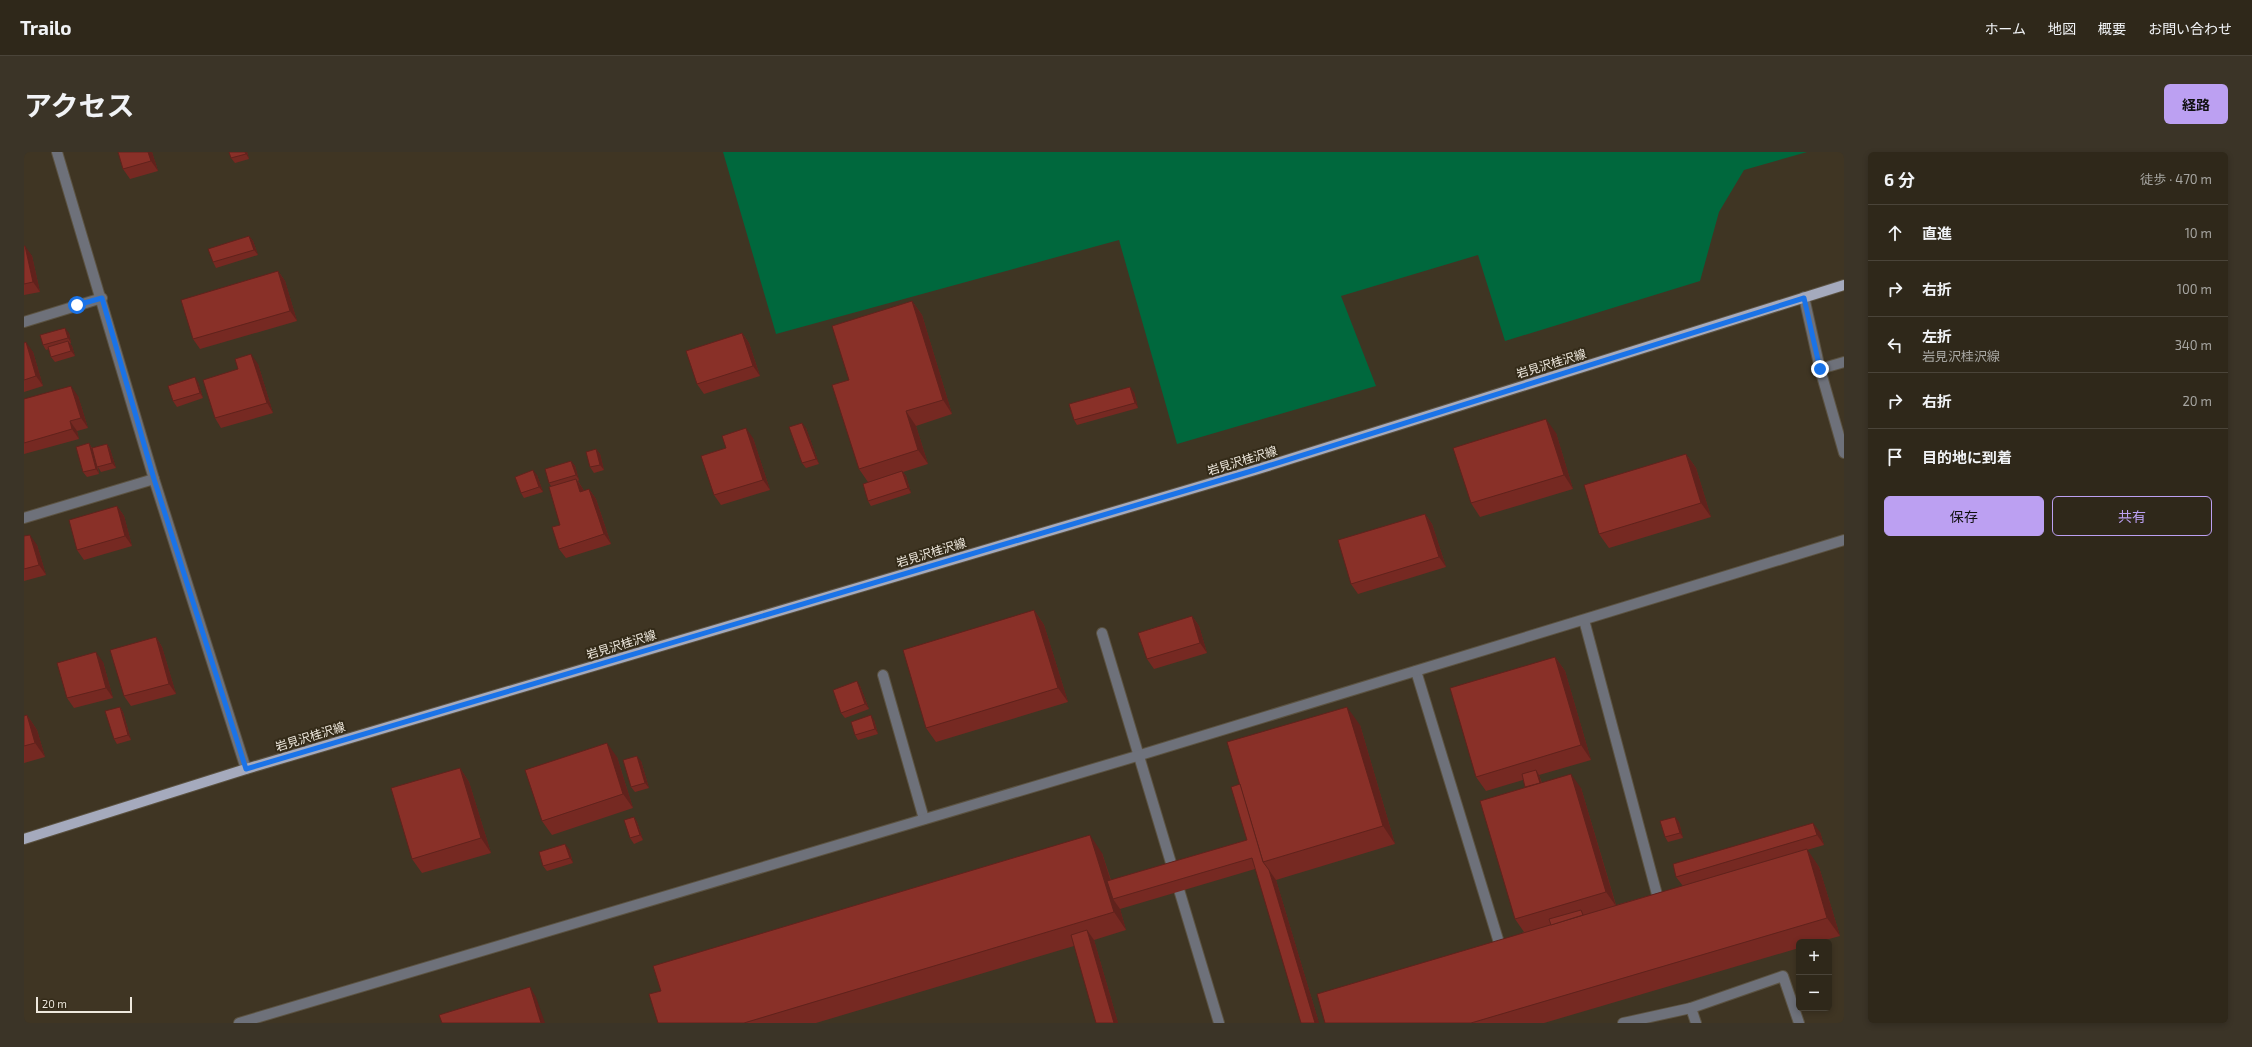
<!DOCTYPE html>
<html lang="ja">
<head>
<meta charset="utf-8">
<style>
  body { margin:0; font-family:"Exo 2","Noto Sans JP",sans-serif; background:#3b3427; color:#f1f3f6 }
  .controls { position:absolute; right:12px; bottom:12px; display:grid; overflow:hidden; border-radius:6px; box-shadow:0 2px 6px #0003 }
  .controls button { width:36px; height:36px; display:grid; place-items:center; padding:0; border:0; border-bottom:1px solid #4a4439; background:#2f281a; color:#f1f3f6; font:20px sans-serif }
  .scale { position:absolute; left:12px; bottom:10px; width:96px; box-sizing:border-box; padding-left:4px; border:2px solid #efe9de; border-top:0; font-size:11px; line-height:14px; white-space:nowrap; color:#efe9de; -webkit-text-stroke:3px #342b19; paint-order:stroke }
  .stop { position:absolute; width:12px; height:12px; margin:-9px; border:3px solid #1a73e8; border-radius:50%; background:#fff }
  .stop.end { background:#1a73e8; border-color:#fff; box-shadow:0 1px 4px #0008 }
  .list { margin:0; padding:0; list-style:none }
  h2 { display:flex; justify-content:space-between; align-items:center; height:52px; margin:0; padding:0 16px; font-size:17px }
  h2 small { font-size:13px; font-weight:400; color:#a7a6a2 }
  .list li { display:grid; grid-template-columns:26px 1fr auto; gap:12px; align-items:center; box-sizing:border-box; height:56px; padding:0 16px; border-top:1px solid #4a4439 }
  .list b { display:block; font-size:15px; white-space:nowrap }
  .list p { margin:0; font-size:13px; white-space:nowrap; color:#a7a6a2 }
  .list em { font-size:13px; font-style:normal; color:#a7a6a2 }
  .actions { display:flex; gap:8px; padding:12px 16px }
  .actions a { flex:1; padding:9px 0; border:1px solid #bca0f2; border-radius:6px; text-align:center; font-size:14px; color:#bca0f2 }
  .actions .main { background:#bca0f2; color:#111 }
  .icon { flex:none; width:22px; height:22px; fill:none; stroke:currentColor; stroke-width:2; stroke-linecap:round; stroke-linejoin:round }
  .map { position:relative; flex:none; width:1820px; height:871px; overflow:hidden; border-radius:6px }
  header { display:flex; align-items:center; gap:24px; box-sizing:border-box; height:56px; padding:0 20px; background:#2f281a; border-bottom:1px solid #4a4439 }
  header strong { font-size:19px }
  nav { display:flex; gap:22px; margin-inline-start:auto; font-size:14px }
  .intro { display:flex; align-items:center; justify-content:space-between; box-sizing:border-box; height:96px; padding:0 24px }
  h1 { margin:0; font-size:28px }
  .button { padding:10px 18px; border-radius:6px; background:#bca0f2; color:#111; font-size:14px; font-weight:700 }
  main { display:flex; gap:24px; padding:0 24px }
  aside { flex:1; background:#2f281a; border-radius:6px; box-shadow:0 2px 6px #0003 }
  .map>svg:first-child { display:block }
  .green { fill:#00683d }
  .lines { fill:none; stroke-linecap:round; stroke-linejoin:round }
  .minor-casing { stroke:#5b5241; stroke-width:12 }
  .major-casing { stroke:#5b5241; stroke-width:12 }
  .minor { stroke:#6e717a; stroke-width:10 }
  .major { stroke:#a5aabd; stroke-width:10 }
  .wall { fill:#762922 }
  .shaded-wall { fill:#60221c }
  .building { fill:#893028; stroke:#60221c }
  .route { stroke:#1a73e8; stroke-width:5 }
  .labels { text-anchor:middle; dominant-baseline:central; stroke-width:4; stroke-linejoin:round; paint-order:stroke }
  .street-label { font-size:12px; fill:#efe9de; stroke:#342b19 }
</style>
</head>
<body>
<header>
<strong>Trailo</strong>
<nav><a>ホーム</a><a>地図</a><a>概要</a><a>お問い合わせ</a></nav>
</header>
<div class="intro"><h1>アクセス</h1><a class="button">経路</a></div>
<main>
<div class="map">
<svg width="1820" height="871" viewBox="0 0 1820 871">
  <rect width="100%" height="100%" fill="#3f3523"/>
  <path class="green" d="M699,0H1783L1720,18L1695,60L1676,129L1481,189L1454,103L1317,144L1352,234L1153,292L1095,88L752,182Z"/>
  <g class="lines">
    <defs>
      <g id="minor">
        <path d="M33,0L130,327L222,617"/>
        <path d="M1780,145L1796,217L1820,210"/>
        <path d="M0,170L78,146"/>
        <path d="M1796,217L1820,301"/>
        <path d="M0,366L130,327"/>
        <path d="M1560,468L1635,750"/>
        <path d="M1078,481L1195,871"/>
        <path d="M1392,519L1476,794"/>
        <path d="M859,523L900,667"/>
        <path d="M1667,856L1672,871"/>
        <path d="M215,871L1113,604L1820,388"/>
        <path d="M1599,871L1667,856L1759,824L1775,871"/>
      </g>
      <path id="major" d="M0,687L222,617L1231,318L1820,133"/>
    </defs>
    <use href="#minor" class="minor-casing"/>
    <use href="#major" class="major-casing"/>
    <use href="#minor" class="minor"/>
    <use href="#major" class="major"/>
  </g>
  <g class="wall">
    <path d="M94,0H128L134,19L106,27L99,17Z"/>
    <path d="M205,0H223L225,7L211,11L207,6Z"/>
    <path d="M225,84L229,89L234,103L192,116L189,110Z"/>
    <path d="M0,94L8,104L16,140L0,143Z"/>
    <path d="M254,119L261,129L273,169L176,197L169,187Z"/>
    <path d="M888,149L898,163L928,262L892,274L904,312L879,320L882,324L887,341L847,354L844,349V330L835,317L825,228Z"/>
    <path d="M45,181L47,191L46,192L48,194L51,204L31,210L27,205L25,197L22,198L19,193Z"/>
    <path d="M718,181L725,191L736,224L680,242L673,232Z"/>
    <path d="M0,191L9,200L19,234L0,240Z"/>
    <path d="M234,212L249,261L197,276L191,266Z"/>
    <path d="M174,230L179,246L153,255L149,249Z"/>
    <path d="M1110,240L1114,256L1053,273L1050,268Z"/>
    <path d="M54,244L64,276L53,279L55,287L0,302V247Z"/>
    <path d="M782,276L795,312L782,316L778,311Z"/>
    <path d="M1532,281L1549,337L1456,365L1447,351Z"/>
    <path d="M729,286L746,338L697,353L690,343L702,296Z"/>
    <path d="M65,291L68,296L83,292L86,297L92,316L77,320L74,315L75,322L63,325L59,320Z"/>
    <path d="M572,297L576,302L580,318L570,321L566,315Z"/>
    <path d="M1662,302L1672,316L1687,365L1585,396L1575,382Z"/>
    <path d="M547,309L551,314L555,328L554,329L559,337L560,339L565,337L572,347L587,392L542,406L535,397L536,373L527,334L525,331Z"/>
    <path d="M513,323L519,340L500,346L497,341Z"/>
    <path d="M93,354L100,364L108,394L60,408L53,398Z"/>
    <path d="M1401,362L1408,372L1422,415L1334,442L1327,432Z"/>
    <path d="M0,384L13,393L22,423L0,429Z"/>
    <path d="M1010,458L1020,473L1044,550L912,590L902,576Z"/>
    <path d="M1168,464L1175,474L1183,501L1130,517L1123,507Z"/>
    <path d="M132,485L138,495L152,542L107,554L100,544Z"/>
    <path d="M1531,505L1541,519L1567,608L1515,623L1518,631L1557,636L1592,753L1659,734L1652,725L1796,680L1800,693L1783,698L1795,715L1816,784L1794,790H1775V796L1520,871H1301L1500,780L1491,767L1501,635L1499,628L1462,639L1452,625Z"/>
    <path d="M79,510L89,546L50,556L43,546Z"/>
    <path d="M836,534L845,557L821,566L817,561Z"/>
    <path d="M96,555L99,560L107,588L93,592L90,587Z"/>
    <path d="M3,563L13,578L21,605L0,611V564Z"/>
    <path d="M850,568L854,582L834,588L831,583Z"/>
    <path d="M1336,573L1371,692L1252,728L1295,871L1231,717L1096,757L1102,778L1070,788L1094,871L1050,794L792,871H634L1078,701L1087,728L1223,688L1216,632Z"/>
    <path d="M593,605L609,656L528,683L518,669Z"/>
    <path d="M617,609L625,636L611,640L607,635Z"/>
    <path d="M436,616L445,630L467,701L398,721L388,707Z"/>
    <path d="M610,665L613,670L619,688L610,692L606,686Z"/>
    <path d="M1655,670L1659,686L1644,690L1641,685Z"/>
    <path d="M545,697L549,711L523,719L519,714Z"/>
  </g>
  <g class="shaded-wall">
    <path d="M124,0H128L134,19L127,9Z"/>
    <path d="M221,0H223L225,7L222,2Z"/>
    <path d="M225,84L229,89L234,103L230,98Z"/>
    <path d="M1,94L8,104L16,140L9,130Z"/>
    <path d="M254,119L261,129L273,169L266,159Z"/>
    <path d="M888,149L898,163L928,262L919,248Z"/>
    <path d="M41,176L45,181L47,191L44,186Z"/>
    <path d="M718,181L725,191L736,224L729,214Z"/>
    <path d="M44,189L48,194L51,204L47,199Z"/>
    <path d="M2,190L9,200L19,234L12,224Z"/>
    <path d="M227,202L234,212L249,261L243,251Z"/>
    <path d="M171,225L174,230L179,246L176,241Z"/>
    <path d="M47,234L54,244L64,276L57,266Z"/>
    <path d="M1106,235L1110,240L1114,256L1111,251Z"/>
    <path d="M882,259L892,274L904,312L894,298Z"/>
    <path d="M1522,267L1532,281L1549,337L1540,323Z"/>
    <path d="M46,269L53,279L55,287L48,277Z"/>
    <path d="M778,271L782,276L795,312L792,307Z"/>
    <path d="M722,276L729,286L746,338L739,328Z"/>
    <path d="M65,291L68,297L75,322L72,317Z"/>
    <path d="M83,292L86,297L92,316L88,311Z"/>
    <path d="M572,297L576,302L580,318L576,313Z"/>
    <path d="M1662,302L1672,316L1687,365L1677,351Z"/>
    <path d="M547,309L551,314L555,328L552,323Z"/>
    <path d="M509,318L513,323L519,340L515,335Z"/>
    <path d="M878,319L882,324L887,341L884,336Z"/>
    <path d="M552,327L559,337L563,350L556,340Z"/>
    <path d="M565,337L572,347L587,392L580,382Z"/>
    <path d="M93,354L100,364L108,394L101,384Z"/>
    <path d="M1401,362L1408,372L1422,415L1415,405Z"/>
    <path d="M6,383L13,393L22,423L15,413Z"/>
    <path d="M1010,458L1020,473L1044,550L1034,536Z"/>
    <path d="M1168,464L1175,474L1183,501L1176,491Z"/>
    <path d="M132,485L138,495L152,542L145,532Z"/>
    <path d="M72,500L79,510L89,546L82,536Z"/>
    <path d="M1531,505L1541,519L1567,608L1557,593Z"/>
    <path d="M833,529L836,534L845,557L841,552Z"/>
    <path d="M96,555L99,560L107,588L104,583Z"/>
    <path d="M1323,555L1336,573L1371,692L1359,674Z"/>
    <path d="M3,563L13,578L21,605L11,591Z"/>
    <path d="M847,563L850,568L854,582L851,577Z"/>
    <path d="M583,591L593,605L609,656L599,642Z"/>
    <path d="M613,604L617,609L625,636L621,631Z"/>
    <path d="M436,616L445,630L467,701L457,686Z"/>
    <path d="M1512,618L1515,623L1522,646L1519,641Z"/>
    <path d="M1547,622L1557,636L1592,754L1582,740Z"/>
    <path d="M610,665L613,670L619,688L616,683Z"/>
    <path d="M1651,665L1655,670L1659,686L1656,681Z"/>
    <path d="M1789,671L1796,680L1800,693L1793,683Z"/>
    <path d="M1066,683L1078,701L1092,746L1089,747L1096,757L1102,778L1090,760Z"/>
    <path d="M541,692L545,697L549,711L546,706Z"/>
    <path d="M1783,697L1795,715L1816,784L1803,766Z"/>
    <path d="M1245,718L1252,728L1295,871H1291Z"/>
    <path d="M1063,778L1070,788L1094,871H1090Z"/>
    <path d="M506,835L512,845L521,871H517Z"/>
  </g>
  <g class="building">
    <path d="M94,0H124L127,9L99,17Z"/>
    <path d="M205,0H221L222,2L207,6Z"/>
    <path d="M225,84L230,98L189,110L184,97Z"/>
    <path d="M0,94H1L9,130L0,132Z"/>
    <path d="M254,119L266,159L169,187L157,148Z"/>
    <path d="M888,149L919,248L882,259L894,298L835,317L808,233L825,228L808,174Z"/>
    <path d="M41,176L44,186L19,193L16,183Z"/>
    <path d="M718,181L729,214L673,232L662,199Z"/>
    <path d="M44,189L47,199L27,205L24,195Z"/>
    <path d="M2,190L12,224L0,228V191Z"/>
    <path d="M227,202L243,251L191,266L179,228L214,217L211,207Z"/>
    <path d="M171,225L176,241L149,249L144,234Z"/>
    <path d="M47,234L57,266L46,269L48,277L0,291V247Z"/>
    <path d="M1106,235L1111,251L1050,268L1045,252Z"/>
    <path d="M1522,267L1540,323L1447,351L1429,296Z"/>
    <path d="M778,271L792,307L778,311L765,275Z"/>
    <path d="M722,276L739,328L690,343L677,304L702,296L698,284Z"/>
    <path d="M65,291L72,317L59,320L52,295Z"/>
    <path d="M83,292L88,311L73,315L68,296Z"/>
    <path d="M572,297L576,313L566,315L562,300Z"/>
    <path d="M1662,302L1677,351L1575,382L1560,333Z"/>
    <path d="M547,309L552,323L525,331L521,317Z"/>
    <path d="M509,318L515,335L497,341L491,325Z"/>
    <path d="M878,319L884,336L844,349L839,332Z"/>
    <path d="M552,327L556,340L565,337L580,382L535,397L528,375L536,373L525,335Z"/>
    <path d="M93,354L101,384L53,398L45,368Z"/>
    <path d="M1401,362L1415,405L1327,432L1314,388Z"/>
    <path d="M6,383L15,413L0,417V384Z"/>
    <path d="M1010,458L1034,536L902,576L879,498Z"/>
    <path d="M1168,464L1176,491L1123,507L1114,481Z"/>
    <path d="M132,485L145,532L100,544L86,498Z"/>
    <path d="M72,500L82,536L43,546L33,511Z"/>
    <path d="M1531,505L1557,593L1452,625L1426,536Z"/>
    <path d="M833,529L841,552L817,561L809,538Z"/>
    <path d="M96,555L104,583L90,587L81,559Z"/>
    <path d="M1323,555L1359,674L1239,710L1203,590Z"/>
    <path d="M3,563L11,591L0,594V564Z"/>
    <path d="M847,563L851,577L831,583L827,570Z"/>
    <path d="M583,591L599,642L518,669L501,618Z"/>
    <path d="M613,604L621,631L607,635L599,608Z"/>
    <path d="M436,616L457,686L388,707L367,636Z"/>
    <path d="M1512,618L1516,631L1501,635L1498,622Z"/>
    <path d="M1547,622L1582,740L1491,767L1456,649Z"/>
    <path d="M1216,632L1239,710L1245,718L1291,871H1277L1228,706L1089,747L1083,729L1223,688L1207,635Z"/>
    <path d="M610,665L616,683L606,686L600,668Z"/>
    <path d="M1651,665L1656,681L1641,685L1636,669Z"/>
    <path d="M1789,671L1793,683L1652,725L1649,712Z"/>
    <path d="M1066,683L1090,760L720,871H634L625,842L637,839L629,814Z"/>
    <path d="M541,692L546,706L519,714L515,700Z"/>
    <path d="M1783,697L1803,766L1447,871H1301L1293,842Z"/>
    <path d="M1557,758L1559,763L1527,773L1525,767Z"/>
    <path d="M1063,778L1090,871H1072L1047,783Z"/>
    <path d="M506,835L517,871H418L415,863Z"/>
  </g>
  <g class="lines">
    <path class="route" d="M53,153L78,146L130,327L222,617L1231,318L1780,146L1796,217"/>
  </g>
  <g class="labels">
    <g class="street-label">
      <text transform="translate(1527 211) rotate(-17)">岩見沢桂沢線</text>
      <text transform="translate(1218 308) rotate(-17)">岩見沢桂沢線</text>
      <text transform="translate(907 400) rotate(-17)">岩見沢桂沢線</text>
      <text transform="translate(597 492) rotate(-17)">岩見沢桂沢線</text>
      <text transform="translate(286 584) rotate(-17)">岩見沢桂沢線</text>
    </g>
  </g>
</svg>
<div class="controls">
<button>+</button>
<button>−</button>
</div>
<div class="scale">20 m</div>
<div class="stop" style="left:53px;top:153px"></div>
<div class="stop end" style="left:1796px;top:217px"></div>
</div>
<aside>
<h2>6 分<small>徒歩 · 470 m</small></h2>
<ul class="list">
<li><svg class="icon" aria-label="ahead" viewBox="0 0 24 24"><path d="M12 20V5M6 11l6-6 6 6"/></svg><div><b>直進</b></div><em>10 m</em></li>
<li><svg class="icon" aria-label="right" viewBox="0 0 24 24"><path d="M7 20v-9h11M14 6l5 5-5 5"/></svg><div><b>右折</b></div><em>100 m</em></li>
<li><svg class="icon" aria-label="left" viewBox="0 0 24 24"><path d="M17 20v-9H6M10 6l-5 5 5 5"/></svg><div><b>左折</b><p>岩見沢桂沢線</p></div><em>340 m</em></li>
<li><svg class="icon" aria-label="right" viewBox="0 0 24 24"><path d="M7 20v-9h11M14 6l5 5-5 5"/></svg><div><b>右折</b></div><em>20 m</em></li>
<li><svg class="icon" aria-label="arrive" viewBox="0 0 24 24"><path d="M6 21V4h12l-3 4 3 4H6"/></svg><div><b>目的地に到着</b></div></li>
</ul>
<div class="actions"><a class="main">保存</a><a>共有</a></div>
</aside>
</main>
</body>
</html>
